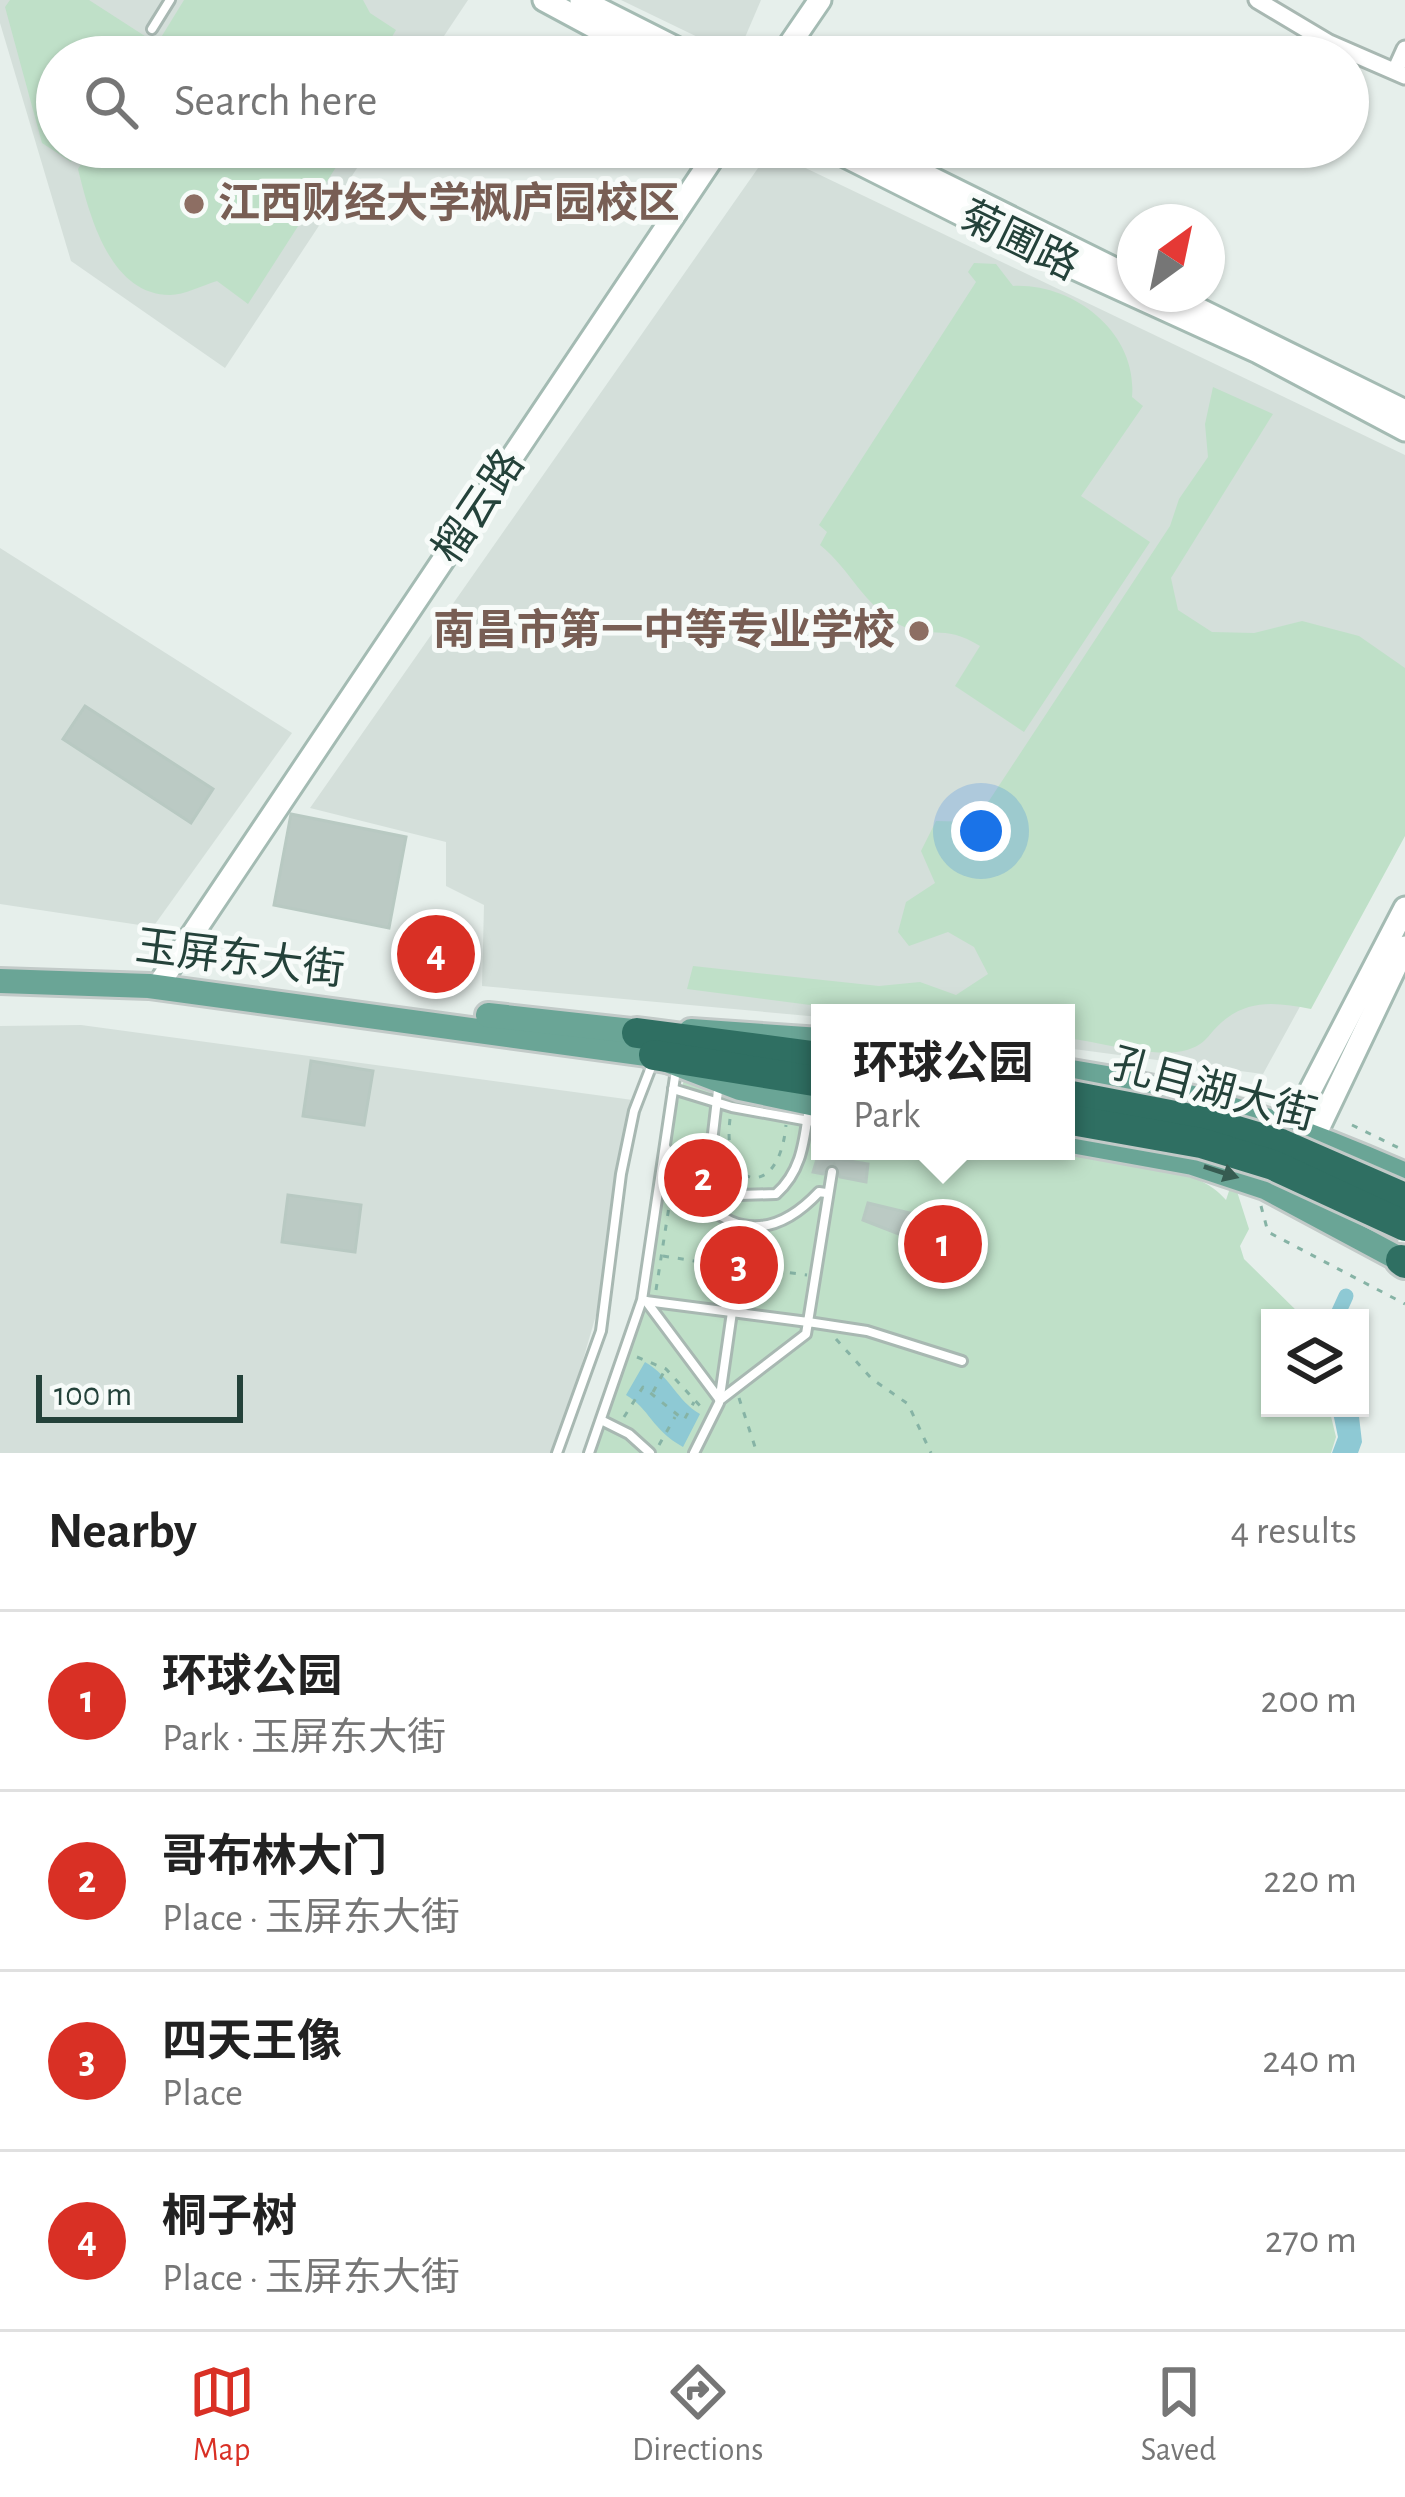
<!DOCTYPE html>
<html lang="en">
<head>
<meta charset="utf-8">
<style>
  body { margin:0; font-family:"Alegreya Sans","Noto Sans SC",sans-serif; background:#f2f2f2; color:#222 }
  .controls { position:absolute; right:36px; bottom:36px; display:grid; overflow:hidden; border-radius:0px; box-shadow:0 3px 9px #0004 }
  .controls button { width:108px; height:108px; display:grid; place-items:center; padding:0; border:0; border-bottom:3px solid #e0e0e0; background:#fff; color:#222; font:60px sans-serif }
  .compass { position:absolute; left:1117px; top:204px; width:108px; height:108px; border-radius:50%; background:#fff; box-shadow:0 3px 9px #0004; rotate:33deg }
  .scale { position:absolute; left:36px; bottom:30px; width:207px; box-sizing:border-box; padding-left:12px; border:6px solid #24423a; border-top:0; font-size:33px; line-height:42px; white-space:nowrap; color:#24423a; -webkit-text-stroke:9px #f7fbf9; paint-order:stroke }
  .you { position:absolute; left:981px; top:831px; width:42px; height:42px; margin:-30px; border:9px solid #fff; border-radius:50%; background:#1a73e8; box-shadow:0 0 0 18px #1a73e833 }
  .badge { display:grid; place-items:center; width:78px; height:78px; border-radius:50%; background:#d93025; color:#fff; font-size:39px; font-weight:700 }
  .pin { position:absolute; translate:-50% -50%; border:6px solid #fff; box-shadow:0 3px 12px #0006 }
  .popup { position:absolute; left:811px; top:1004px; width:264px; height:156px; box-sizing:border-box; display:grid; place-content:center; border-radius:0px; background:#fff; filter:drop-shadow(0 3px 9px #0005); font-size:39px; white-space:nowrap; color:#767676 }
  .popup b { font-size:45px; color:#222 }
  .popup::after { content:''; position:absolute; left:50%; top:100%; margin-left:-24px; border:24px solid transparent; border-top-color:#fff }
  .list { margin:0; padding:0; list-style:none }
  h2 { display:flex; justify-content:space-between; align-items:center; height:156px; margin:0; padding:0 48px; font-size:51px }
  h2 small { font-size:39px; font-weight:400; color:#767676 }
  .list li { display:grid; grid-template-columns:78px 1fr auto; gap:36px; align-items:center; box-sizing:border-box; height:180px; padding:0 48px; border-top:3px solid #e0e0e0 }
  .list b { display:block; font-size:45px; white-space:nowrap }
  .list p { margin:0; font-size:39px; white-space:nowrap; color:#767676 }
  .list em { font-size:39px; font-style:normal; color:#767676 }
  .icon { flex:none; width:66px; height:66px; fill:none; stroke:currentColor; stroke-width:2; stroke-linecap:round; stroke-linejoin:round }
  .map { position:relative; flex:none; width:1405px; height:1453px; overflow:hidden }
  .search { position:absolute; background:#fff; box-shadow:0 3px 9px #0004; left:36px; right:36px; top:36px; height:132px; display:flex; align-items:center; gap:30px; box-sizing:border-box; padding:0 42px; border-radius:66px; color:#767676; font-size:45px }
  .sheet { height:876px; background:#fff }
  nav { display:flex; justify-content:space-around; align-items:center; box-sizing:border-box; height:168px; border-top:3px solid #e0e0e0; background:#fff; font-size:33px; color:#767676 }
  nav a { display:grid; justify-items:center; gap:6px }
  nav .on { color:#d93025 }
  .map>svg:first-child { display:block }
  .built { fill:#d4dfda }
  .green { fill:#bfe0c8 }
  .water { fill:#8ec9d4 }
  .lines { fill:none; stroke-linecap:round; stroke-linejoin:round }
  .canal { stroke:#8ec9d4; stroke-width:15 }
  .building { fill:#bbcac4; stroke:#b8c9c2; stroke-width:3 }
  .lane-casing { stroke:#a8b8b2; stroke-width:14 }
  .street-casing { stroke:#a8b8b2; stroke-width:21 }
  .secondary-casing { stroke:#a4bbb3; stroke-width:27 }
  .primary-casing { stroke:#c2cac8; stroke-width:30 }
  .highway-casing { stroke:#c2cac8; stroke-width:36 }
  .path { stroke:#86b3a5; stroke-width:3; stroke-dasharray:6 9; stroke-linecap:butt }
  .lane { stroke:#fff; stroke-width:8 }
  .street { stroke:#fff; stroke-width:15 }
  .secondary { stroke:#fff; stroke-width:21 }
  .primary { stroke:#6aa596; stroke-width:24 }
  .highway { stroke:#2f6f62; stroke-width:30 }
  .highway-bridge-casing { stroke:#c2cac8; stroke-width:36; stroke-linecap:butt }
  .highway-bridge { stroke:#2f6f62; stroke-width:30 }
  .oneway { fill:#365b51 }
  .education-dot { fill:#8d6e63; stroke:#f7fbf9; stroke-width:4.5 }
  .labels { text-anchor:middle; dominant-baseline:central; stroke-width:10; stroke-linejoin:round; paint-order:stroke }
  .education-label { font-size:42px; font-weight:bold; fill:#785e54; stroke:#f7fbf9; text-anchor:start }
  .street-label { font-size:42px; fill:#24423a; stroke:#f7fbf9 }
</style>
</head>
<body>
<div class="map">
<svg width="1405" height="1453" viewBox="0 0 1405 1453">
  <rect width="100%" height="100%" fill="#e6efeb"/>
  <g class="built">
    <path d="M0,0H468L430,57H57V147H371L225,368L71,261L0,23Z"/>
    <path d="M621,0H761L737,56Z"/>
    <path d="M770,151L1405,455V815L1263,1074L1066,1048V1013L820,1017L482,986L484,905L446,886V842L310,808Z"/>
    <path d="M0,548L292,733L153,927L0,904Z"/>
    <path d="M81,1025L640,1101L614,1253L556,1453H0V1026Z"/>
  </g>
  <g class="green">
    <path d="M10,0H89L151,40L140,57H57V147H80L71,162L42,143L5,7Z"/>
    <path d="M184,0H363L370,13L396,30L380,57H149Z"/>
    <path d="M92,147H349L248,304L217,281C203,285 184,295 170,295C109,295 89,213 78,169Z"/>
    <path d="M974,263L996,264L1013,286C1075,283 1138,334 1132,397L1143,406L1081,496L1150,542L1024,732L955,686L980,646C941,622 930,641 900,625C863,605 851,570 820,545L827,532L819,525L976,282L968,272Z"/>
    <path d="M1213,387L1273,414L1171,578L1178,610L1212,632L1254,633L1302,621L1359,636L1405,668V836L1311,1009C1278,1003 1250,998 1222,1022C1208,1034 1207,1044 1187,1050C1154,1059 1101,1042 1066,1038V1013H872L687,989L693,966L879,986L920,982L956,995L988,974L974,947L948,932L909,946L898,932L906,902L935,883L921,851L936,821L975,822L1170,526L1179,499L1208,457L1205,424Z"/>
    <path d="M684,1080L739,1098L820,1113V1151C901,1151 1178,1136 1226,1200L1233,1179L1249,1229L1240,1246L1244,1259L1304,1318H1270V1408H1329L1336,1437L1331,1453H594L648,1300L669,1134Z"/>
  </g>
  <g class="water">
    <path d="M645,1362C672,1378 676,1400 700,1414L683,1447C651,1429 650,1409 626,1395Z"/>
    <path d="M1332,1408H1358L1362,1442L1358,1453H1332L1338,1437Z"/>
  </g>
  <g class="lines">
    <path class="canal" d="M1336,1318L1346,1296"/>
  </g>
  <g class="building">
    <path d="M85,706L213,789L191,823L63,739Z"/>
    <path d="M291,814L406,837L389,928L274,905Z"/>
    <path d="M311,1061L373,1071L364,1125L303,1116Z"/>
    <path d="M818,1156L868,1164L866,1182L840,1177L834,1164L823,1174L813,1172Z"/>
    <path d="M288,1195L361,1205L355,1252L282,1242Z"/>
    <path d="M868,1203L935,1219L927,1245L863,1220Z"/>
  </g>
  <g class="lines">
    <defs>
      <g id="lane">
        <path d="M152,29L170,0"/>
        <path d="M719,1082L709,1168L739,1195L776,1194C802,1171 804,1141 809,1108"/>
        <path d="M673,1089L732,1107L820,1123"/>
        <path d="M666,1148C700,1217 755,1260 819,1192L826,1193"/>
        <path d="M646,1301L720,1400L806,1334L808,1322L867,1331L962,1361"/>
        <path d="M646,1301L808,1322L832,1172"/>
        <path d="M601,1420L629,1434L650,1453"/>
        <path d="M557,1453L601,1331L621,1174L634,1111L653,1062"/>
        <path d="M589,1453L642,1300L676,1070"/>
        <path d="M694,1453L719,1403L732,1312"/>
      </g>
      <g id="street">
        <path d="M1257,0L1329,43L1405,76"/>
        <path d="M1395,71L1405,49"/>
      </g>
      <g id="secondary">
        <path d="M544,0L650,57"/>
        <path d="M581,0L694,57"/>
        <path d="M781,57L820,0"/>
        <path d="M827,147L1010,239L1258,352L1405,430"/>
        <path d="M869,147L1135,279"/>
        <path d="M1168,294L1405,411"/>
        <path d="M157,987L720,147"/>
        <path d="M1284,1141L1405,908"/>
        <path d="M1309,1148L1405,947"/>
      </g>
      <g id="primary">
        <path d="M0,981L149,986L654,1055L740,1088L820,1105"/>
        <path d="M488,1015L650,1033"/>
        <path d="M691,1031L820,1040"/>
        <path d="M1066,1071C1185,1089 1295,1126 1405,1175"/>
        <path d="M1066,1140L1193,1163L1265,1187L1405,1262"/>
      </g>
      <g id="highway">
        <path d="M637,1033L820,1057"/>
        <path d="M654,1055L820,1082"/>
        <path d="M1401,1260L1405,1263"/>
      </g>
    </defs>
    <use href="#lane" class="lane-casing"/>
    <use href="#street" class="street-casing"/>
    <use href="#secondary" class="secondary-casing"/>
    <use href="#primary" class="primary-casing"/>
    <use href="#highway" class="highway-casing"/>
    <g class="path">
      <path d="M730,1119C721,1190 779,1202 786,1125"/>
      <path d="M1352,1125L1405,1151"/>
      <path d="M1261,1206L1268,1232L1405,1304"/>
      <circle cx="739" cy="1265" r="35"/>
      <path d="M663,1256L701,1262"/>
      <path d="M775,1271L807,1275"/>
      <path d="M656,1290L673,1181"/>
      <path d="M836,1339L872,1379L908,1404L931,1453"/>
      <path d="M637,1357L666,1369L702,1408"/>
      <path d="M653,1392L665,1370"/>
      <path d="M739,1398L757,1453"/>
      <path d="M624,1417L643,1387L684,1420L694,1402"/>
      <path d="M659,1445L675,1417"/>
    </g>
    <use href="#lane" class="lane"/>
    <use href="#street" class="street"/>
    <use href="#secondary" class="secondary"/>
    <use href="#primary" class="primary"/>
    <use href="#highway" class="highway"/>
    <defs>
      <g id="highway-bridge">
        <path d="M1066,1095L1206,1122L1281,1144L1405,1198"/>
        <path d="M1066,1119L1201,1143L1273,1165L1405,1226"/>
      </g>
    </defs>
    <use href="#highway-bridge" class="highway-bridge-casing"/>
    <use href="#highway-bridge" class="highway-bridge"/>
  </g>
  <defs><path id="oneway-solid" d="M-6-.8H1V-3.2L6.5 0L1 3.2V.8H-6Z" transform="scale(3)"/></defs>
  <use class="oneway" href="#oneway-solid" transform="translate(1221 1172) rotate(18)"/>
  <g class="education-dot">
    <circle cx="194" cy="204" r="12"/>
    <circle cx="919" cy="631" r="12"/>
  </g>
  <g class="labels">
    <g class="education-label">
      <text x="218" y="204">江西财经大学枫庐园校区</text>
      <text x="895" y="631" text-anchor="end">南昌市第一中等专业学校</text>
    </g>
    <g class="street-label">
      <text transform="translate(1019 241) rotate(26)">菊圃路</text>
      <text transform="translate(479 507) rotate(-56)">榴云路</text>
      <text transform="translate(240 959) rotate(7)">玉屏东大街</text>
      <text transform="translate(1214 1090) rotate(15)">孔目湖大街</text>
    </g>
  </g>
</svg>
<div class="controls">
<button><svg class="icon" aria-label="layers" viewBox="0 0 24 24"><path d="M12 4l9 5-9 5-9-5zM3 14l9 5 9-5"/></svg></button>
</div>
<svg class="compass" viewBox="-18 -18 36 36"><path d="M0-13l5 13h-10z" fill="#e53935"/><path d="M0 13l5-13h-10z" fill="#767676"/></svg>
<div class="scale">100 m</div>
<div class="you"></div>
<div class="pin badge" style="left:943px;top:1244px">1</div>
<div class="popup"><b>环球公园</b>Park</div>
<div class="pin badge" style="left:703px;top:1178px">2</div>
<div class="pin badge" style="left:739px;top:1265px">3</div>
<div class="pin badge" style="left:436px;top:954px">4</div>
<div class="search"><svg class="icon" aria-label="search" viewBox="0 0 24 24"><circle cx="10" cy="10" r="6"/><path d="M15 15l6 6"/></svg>Search here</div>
</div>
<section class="sheet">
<h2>Nearby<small>4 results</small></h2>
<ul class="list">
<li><span class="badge">1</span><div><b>环球公园</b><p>Park · 玉屏东大街</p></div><em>200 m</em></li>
<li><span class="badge">2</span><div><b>哥布林大门</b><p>Place · 玉屏东大街</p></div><em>220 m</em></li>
<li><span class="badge">3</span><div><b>四天王像</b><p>Place</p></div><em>240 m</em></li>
<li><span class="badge">4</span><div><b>桐子树</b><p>Place · 玉屏东大街</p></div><em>270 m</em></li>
</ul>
</section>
<nav>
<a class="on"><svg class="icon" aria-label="map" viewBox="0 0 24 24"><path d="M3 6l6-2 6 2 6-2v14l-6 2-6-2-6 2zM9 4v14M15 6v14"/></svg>Map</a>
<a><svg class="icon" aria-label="directions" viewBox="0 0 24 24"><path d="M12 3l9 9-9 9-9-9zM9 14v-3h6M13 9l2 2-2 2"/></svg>Directions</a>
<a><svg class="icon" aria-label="saved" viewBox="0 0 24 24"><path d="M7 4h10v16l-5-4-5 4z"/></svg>Saved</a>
</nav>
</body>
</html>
